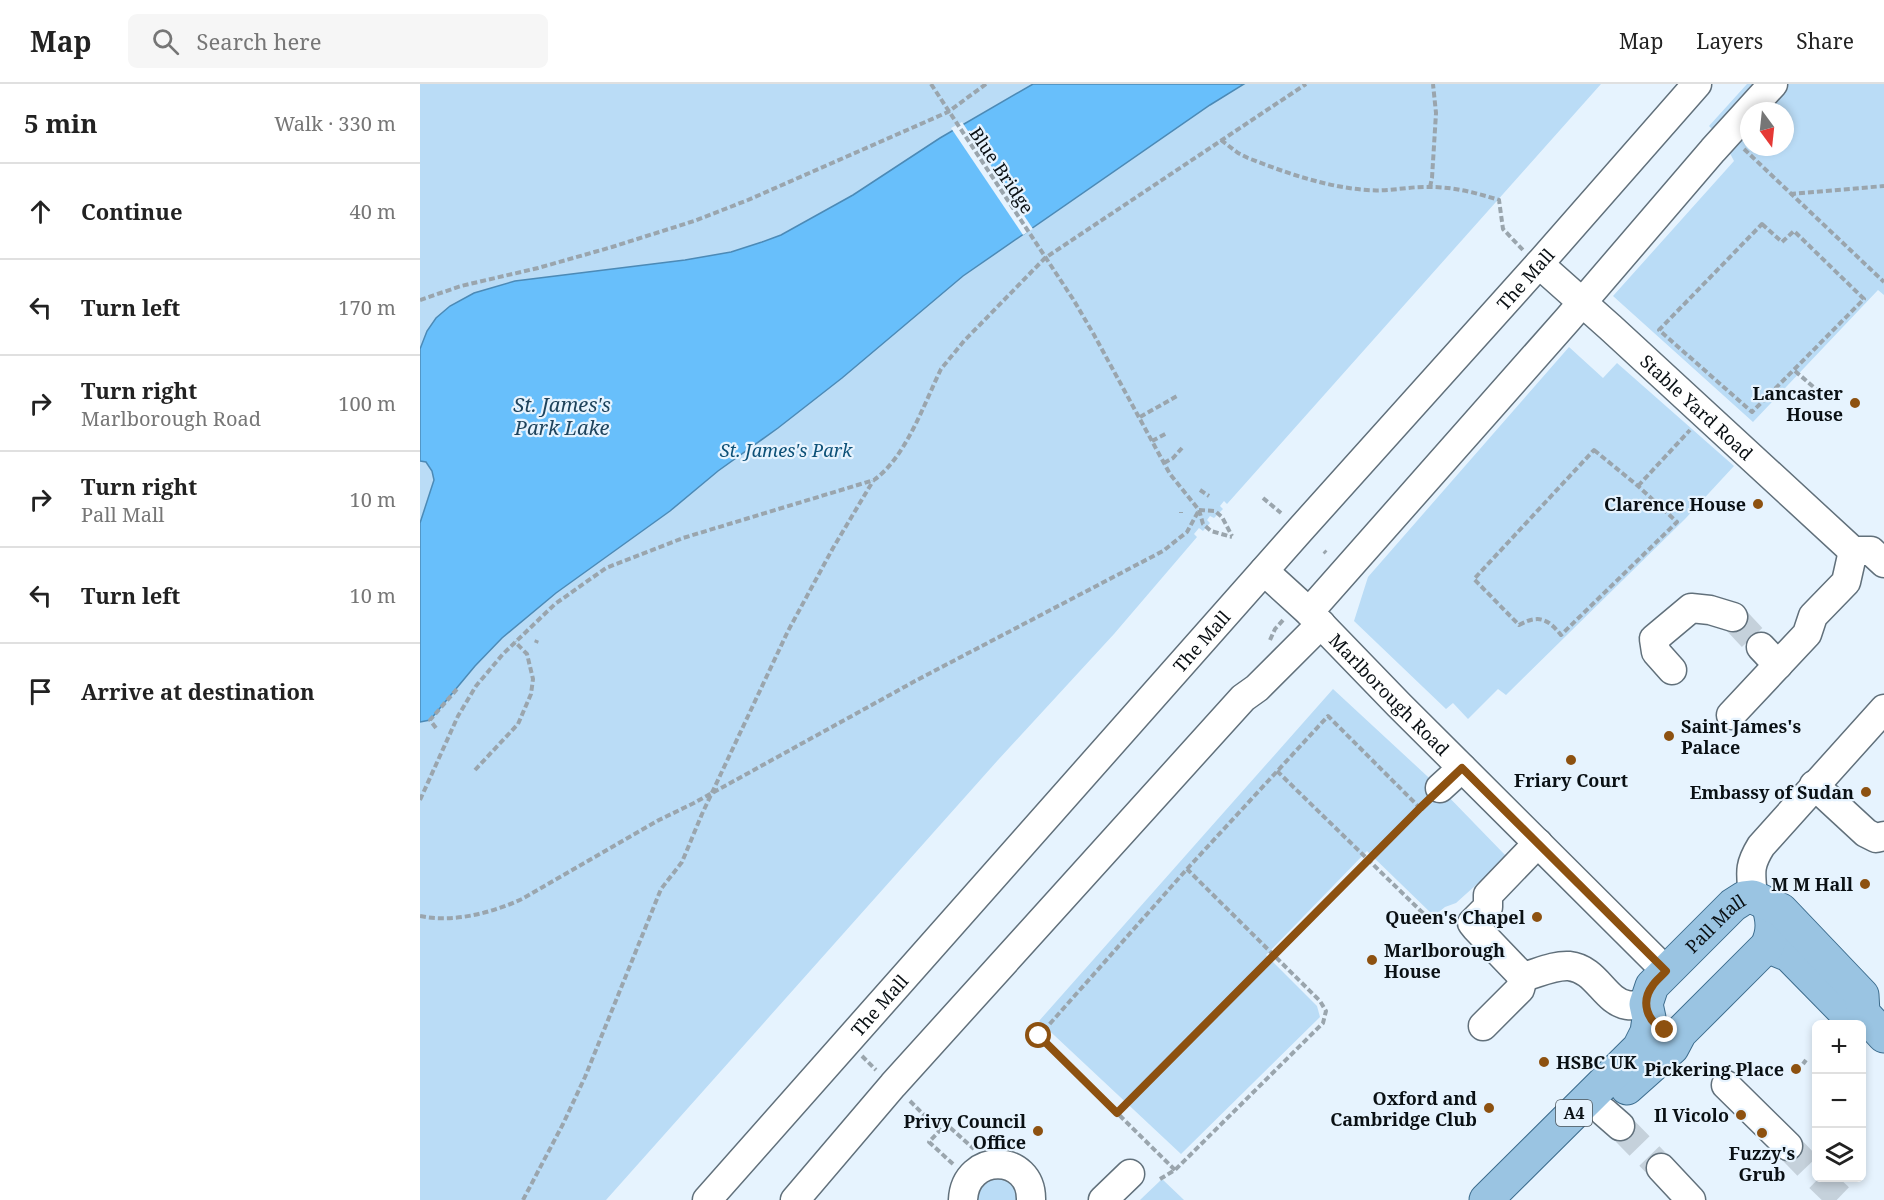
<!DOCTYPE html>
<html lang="en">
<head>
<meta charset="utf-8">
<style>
  body { margin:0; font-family:"Noto Serif",serif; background:#f6f6f6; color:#222 }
  .controls { position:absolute; right:18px; bottom:18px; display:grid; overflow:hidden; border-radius:9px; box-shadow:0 3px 9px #0003 }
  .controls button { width:54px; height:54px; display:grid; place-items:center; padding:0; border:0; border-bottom:2px solid #e0e0e0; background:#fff; color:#222; font:30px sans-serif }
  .compass { position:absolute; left:1320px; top:18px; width:54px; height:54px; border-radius:50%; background:#fff; box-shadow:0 3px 9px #0003; rotate:165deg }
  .stop { position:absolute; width:18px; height:18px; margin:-14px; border:4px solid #8d5110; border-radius:50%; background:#fff }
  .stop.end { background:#8d5110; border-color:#fff; box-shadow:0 2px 6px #0008 }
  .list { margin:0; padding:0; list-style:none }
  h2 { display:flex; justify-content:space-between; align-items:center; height:78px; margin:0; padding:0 24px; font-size:26px }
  h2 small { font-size:20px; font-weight:400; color:#767676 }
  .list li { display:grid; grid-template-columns:39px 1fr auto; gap:18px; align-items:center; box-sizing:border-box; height:96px; padding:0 24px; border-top:2px solid #e0e0e0 }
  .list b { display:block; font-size:22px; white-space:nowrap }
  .list p { margin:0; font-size:20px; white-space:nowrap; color:#767676 }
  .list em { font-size:20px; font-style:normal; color:#767676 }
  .icon { flex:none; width:33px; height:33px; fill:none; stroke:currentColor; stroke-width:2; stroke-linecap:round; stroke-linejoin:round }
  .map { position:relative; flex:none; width:1464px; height:1116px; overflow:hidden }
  header { display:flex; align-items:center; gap:36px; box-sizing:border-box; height:84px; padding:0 30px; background:#fff; border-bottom:2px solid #e0e0e0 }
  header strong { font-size:28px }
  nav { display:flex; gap:33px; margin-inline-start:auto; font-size:21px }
  .search { width:420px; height:54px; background:#f6f6f6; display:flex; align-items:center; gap:15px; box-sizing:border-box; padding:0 21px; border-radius:9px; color:#767676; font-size:22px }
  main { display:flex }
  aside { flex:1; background:#fff }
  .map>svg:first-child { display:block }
  .green { fill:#badcf6; fill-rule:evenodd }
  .water { fill:#68bffb; stroke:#4c8ab6; stroke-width:1.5 }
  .pier { fill:#e6f3fe }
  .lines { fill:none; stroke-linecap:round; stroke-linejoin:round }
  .minor-tunnel { stroke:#c5d1db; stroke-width:28; stroke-dasharray:28 14; stroke-linecap:butt }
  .minor-casing { stroke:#61707b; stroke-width:31 }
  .major-casing { stroke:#3c6c8d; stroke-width:35 }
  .path { stroke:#9aa5ad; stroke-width:4; stroke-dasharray:6 3; stroke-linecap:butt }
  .minor { stroke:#fff; stroke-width:28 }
  .major { stroke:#9ac4e2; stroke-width:33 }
  .route { stroke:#8d5110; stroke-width:8 }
  .poi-dot { fill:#8d5110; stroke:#e6f3fe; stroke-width:2 }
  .labels { text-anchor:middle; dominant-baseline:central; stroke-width:4.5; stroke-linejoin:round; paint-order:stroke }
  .shield { fill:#e6f3fe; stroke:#4c545a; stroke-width:1.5 }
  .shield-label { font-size:16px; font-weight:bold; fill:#0a1014 }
  .street-label { font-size:18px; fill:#0a1014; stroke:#e6f3fe }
  .poi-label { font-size:18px; font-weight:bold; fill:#0a1014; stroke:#e6f3fe; text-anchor:end }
  .park-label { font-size:18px; font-style:italic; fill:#0c5077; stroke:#e6f3fe }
  .water-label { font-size:20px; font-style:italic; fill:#1e435c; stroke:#e6f3fe }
</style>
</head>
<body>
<header>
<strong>Map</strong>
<div class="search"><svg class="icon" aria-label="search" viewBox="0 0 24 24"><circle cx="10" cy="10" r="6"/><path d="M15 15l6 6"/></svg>Search here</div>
<nav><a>Map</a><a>Layers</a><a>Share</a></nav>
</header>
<main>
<aside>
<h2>5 min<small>Walk · 330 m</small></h2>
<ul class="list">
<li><svg class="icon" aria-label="ahead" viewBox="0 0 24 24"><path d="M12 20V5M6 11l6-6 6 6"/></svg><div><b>Continue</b></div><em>40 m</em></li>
<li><svg class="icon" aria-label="left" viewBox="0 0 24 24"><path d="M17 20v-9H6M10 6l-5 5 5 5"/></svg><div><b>Turn left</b></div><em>170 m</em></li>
<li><svg class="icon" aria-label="right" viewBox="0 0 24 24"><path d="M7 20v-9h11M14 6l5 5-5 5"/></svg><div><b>Turn right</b><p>Marlborough Road</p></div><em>100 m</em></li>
<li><svg class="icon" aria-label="right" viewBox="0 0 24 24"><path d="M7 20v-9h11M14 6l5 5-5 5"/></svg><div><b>Turn right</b><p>Pall Mall</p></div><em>10 m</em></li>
<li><svg class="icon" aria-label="left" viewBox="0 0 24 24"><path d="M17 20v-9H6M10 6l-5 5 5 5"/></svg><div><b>Turn left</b></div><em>10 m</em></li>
<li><svg class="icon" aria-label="arrive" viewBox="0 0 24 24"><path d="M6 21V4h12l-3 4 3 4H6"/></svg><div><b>Arrive at destination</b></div></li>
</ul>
</aside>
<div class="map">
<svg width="1464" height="1116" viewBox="0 0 1464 1116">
  <rect width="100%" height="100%" fill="#e6f3fe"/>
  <g class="green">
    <path d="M0,0H1181L807,420L804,417L800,422L803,425L794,434L790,432L787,436L790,439L783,447L779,444L774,450L777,453L694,550L578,676L186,1116H0Z"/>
    <path d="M1327,0H1464V211L1458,206L1333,338L1193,212L1314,77L1303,56L1289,42ZM1329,27H1365V63H1329Z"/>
    <path d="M1149,263L1183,294L1197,279L1314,382L1265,435L1086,611L1078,605L1048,635L1033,619L1026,625L934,537L948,493Z"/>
    <path d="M913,605L1020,704L1087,773L1036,819L1025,823L1014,832L947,767L846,871L897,922L900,933L761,1070L619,937Z"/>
    <path d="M588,1090L603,1116H551L554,1102Z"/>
    <path d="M742,1095L764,1116H720Z"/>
  </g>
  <path class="water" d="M613,0H824L790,21L543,192L422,294L358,344L298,387L250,427L136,509L82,554L55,582L10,636L0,638V439L14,396L12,387L6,378L0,377V265L7,247L16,234L30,222L54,209L95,197L265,176L311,168L342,158L361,151L433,111L520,54Z"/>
  <path class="pier" d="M542,38L613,145L603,151L531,44Z"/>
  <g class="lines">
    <g class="minor-tunnel">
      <path d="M1313,533L1341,563"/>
      <path d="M1200,1042L1241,1084"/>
      <path d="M1368,1062L1396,1091"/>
      <path d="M1399,1094L1422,1116"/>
    </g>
    <defs>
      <g id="minor">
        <path id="s1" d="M1119,180L1191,244L1433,467H1451L1464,479"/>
        <path id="s2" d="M844,487L889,528L979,621L1246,887"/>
        <path d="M889,528L1148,235L1293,66L1353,0"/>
        <path d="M1341,563L1358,581"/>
        <path d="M1252,586L1236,568L1234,555L1271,524L1290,526L1313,533"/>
        <path d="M1311,631L1387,550L1393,532L1426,498L1433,467"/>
        <path d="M1394,701L1446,749L1456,754L1464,752"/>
        <path d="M1020,704L1042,684"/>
        <path d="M1118,759L1068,811V823L1052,839L1056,844L1103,893C1118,889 1134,881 1149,882C1177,885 1184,917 1207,921C1213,922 1220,921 1226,920"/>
        <path d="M1333,813C1331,789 1328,783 1341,762L1464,625"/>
        <path d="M1063,942L1100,905L1103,893"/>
        <path d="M1306,1001L1368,1062"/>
        <path d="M1184,1028L1200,1042"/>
        <path d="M1241,1084L1271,1116"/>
        <path id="s3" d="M287,1116L880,446L1119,180L1277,0"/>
        <path d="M375,1116L473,1001L823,614L837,604L901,540"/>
        <path d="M543,1116C545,1068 612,1069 611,1116"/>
        <path d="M683,1116L710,1090"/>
      </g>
      <g id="major">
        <path d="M1347,862L1369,871L1426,929H1443"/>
        <path d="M1207,1004L1252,964L1260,949L1347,862C1354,847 1353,836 1348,820"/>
        <path id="s4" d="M1066,1116L1219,964L1227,948L1229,934L1226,920L1232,902L1313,821L1324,814L1333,813L1361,826L1442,911L1443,929L1464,952"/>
      </g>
    </defs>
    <use href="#minor" class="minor-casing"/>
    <use href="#major" class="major-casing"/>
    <g class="path">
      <path d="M511,0L653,215L673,249L739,370L750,390L779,426L783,440L791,447L812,453"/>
      <path d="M801,56L818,69L828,74C866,89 906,103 947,106C969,108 990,102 1011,103C1034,103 1057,109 1079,116L1083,145L1103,166"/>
      <path d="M1324,65L1464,198"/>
      <path d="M1010,103L1012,94L1016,29L1013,0"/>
      <path d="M1370,110L1464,102"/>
      <path d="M1342,140L1362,158L1374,147L1444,215L1332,328L1239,246Z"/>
      <path d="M0,216L41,202L118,184L192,163L274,137L328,116L528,28L566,0"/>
      <path d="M1375,287L1397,306"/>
      <path d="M720,333L757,312"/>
      <path d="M732,357L747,349"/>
      <path d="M1174,366L1218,402L1257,438L1141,551C1128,535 1119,530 1099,541L1054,495Z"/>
      <path d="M744,379L753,374L762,364"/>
      <path d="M1218,402L1270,346"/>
      <path d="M780,406L789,412"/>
      <path d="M843,414L861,429"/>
      <path d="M779,426L795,427L802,433L812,452"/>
      <path d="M761,428V429"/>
      <path d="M904,467L906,469"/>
      <path d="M850,556L855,545L864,535"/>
      <path d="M116,559L117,556"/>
      <path d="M16,644L10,636L37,605"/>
      <path d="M55,686L98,640L111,610L113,595L107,570L95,558"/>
      <path d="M857,687L1008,834"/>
      <path d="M0,716L38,632L56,602L83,570L135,520L186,484L263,454L454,396C486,373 504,320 521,285L544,257L625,174L886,0"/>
      <path d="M0,832C34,839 71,829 102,815L239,736L274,719L497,596L743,467L767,448L779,426"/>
      <path d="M442,972L456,986"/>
      <path d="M1383,980L1386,976"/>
      <path d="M490,1017L519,1046"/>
      <path d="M697,1029L1000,724"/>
      <path d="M533,1080L509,1058L526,1040L554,1065"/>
      <path d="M755,1086L619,952L767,785L908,632L1000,724"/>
      <path d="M740,1095L755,1086L903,939L906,927L900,917L767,785"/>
      <path d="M103,1116L143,1040L165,993L241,805L262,778L282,730L368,547L413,464L453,397"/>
    </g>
    <use href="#minor" class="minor"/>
    <use href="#major" class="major"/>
  </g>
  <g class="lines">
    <path class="route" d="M619,952L697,1029L1000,724L1042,684L1246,887C1242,892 1236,896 1233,901C1220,918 1227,938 1245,946"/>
  </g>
  <g class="poi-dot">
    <circle cx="1435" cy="319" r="6"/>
    <circle cx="1338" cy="420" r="6"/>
    <circle cx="1249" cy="652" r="6"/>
    <circle cx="1151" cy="676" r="6"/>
    <circle cx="1446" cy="708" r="6"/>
    <circle cx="1445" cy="800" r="6"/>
    <circle cx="1117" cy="833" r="6"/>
    <circle cx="952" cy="876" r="6"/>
    <circle cx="1124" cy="978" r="6"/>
    <circle cx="1376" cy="985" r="6"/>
    <circle cx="1069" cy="1024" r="6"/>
    <circle cx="1321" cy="1031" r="6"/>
    <circle cx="618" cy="1047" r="6"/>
    <circle cx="1342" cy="1049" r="6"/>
  </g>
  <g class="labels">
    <rect class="shield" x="1136" y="1016" width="36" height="26" rx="4.5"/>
    <g class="shield-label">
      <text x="1154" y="1029">A4</text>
    </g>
    <g class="street-label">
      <text transform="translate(582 86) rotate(56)">Blue Bridge</text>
      <text stroke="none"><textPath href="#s3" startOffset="1232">The Mall</textPath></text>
      <text stroke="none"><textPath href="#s1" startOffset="213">Stable Yard Road</textPath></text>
      <text stroke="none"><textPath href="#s3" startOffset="746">The Mall</textPath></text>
      <text stroke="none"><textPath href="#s2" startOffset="176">Marlborough Road</textPath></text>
      <text stroke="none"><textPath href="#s4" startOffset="370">Pall Mall</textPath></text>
      <text stroke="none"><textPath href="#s3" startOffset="260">The Mall</textPath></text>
    </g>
    <g class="poi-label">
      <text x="1423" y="309">Lancaster<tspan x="1423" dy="21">House</tspan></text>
      <text x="1326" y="420">Clarence House</text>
      <text x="1261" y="642" text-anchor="start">Saint James's<tspan x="1261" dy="21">Palace</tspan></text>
      <text x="1151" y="696" text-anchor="middle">Friary Court</text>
      <text x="1434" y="708">Embassy of Sudan</text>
      <text x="1433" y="800">M M Hall</text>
      <text x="1105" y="833">Queen's Chapel</text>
      <text x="964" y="866" text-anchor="start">Marlborough<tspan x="964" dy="21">House</tspan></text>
      <text x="1136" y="978" text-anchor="start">HSBC UK</text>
      <text x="1364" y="985">Pickering Place</text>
      <text x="1057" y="1014">Oxford and<tspan x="1057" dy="21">Cambridge Club</tspan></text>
      <text x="1309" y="1031">Il Vicolo</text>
      <text x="606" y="1037">Privy Council<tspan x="606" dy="21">Office</tspan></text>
      <text x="1342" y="1069" text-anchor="middle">Fuzzy's<tspan x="1342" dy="21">Grub</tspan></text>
    </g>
    <g class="park-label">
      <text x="366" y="366">St. James's Park</text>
    </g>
    <g class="water-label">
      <text x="142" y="320">St. James's<tspan x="142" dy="23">Park Lake</tspan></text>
    </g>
  </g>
</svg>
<div class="controls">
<button>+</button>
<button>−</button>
<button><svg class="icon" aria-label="layers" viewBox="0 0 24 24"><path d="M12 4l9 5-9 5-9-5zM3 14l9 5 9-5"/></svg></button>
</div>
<svg class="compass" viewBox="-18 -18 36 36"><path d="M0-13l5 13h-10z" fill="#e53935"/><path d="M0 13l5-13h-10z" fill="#767676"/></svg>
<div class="stop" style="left:619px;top:952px"></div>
<div class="stop end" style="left:1245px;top:946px"></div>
</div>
</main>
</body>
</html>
